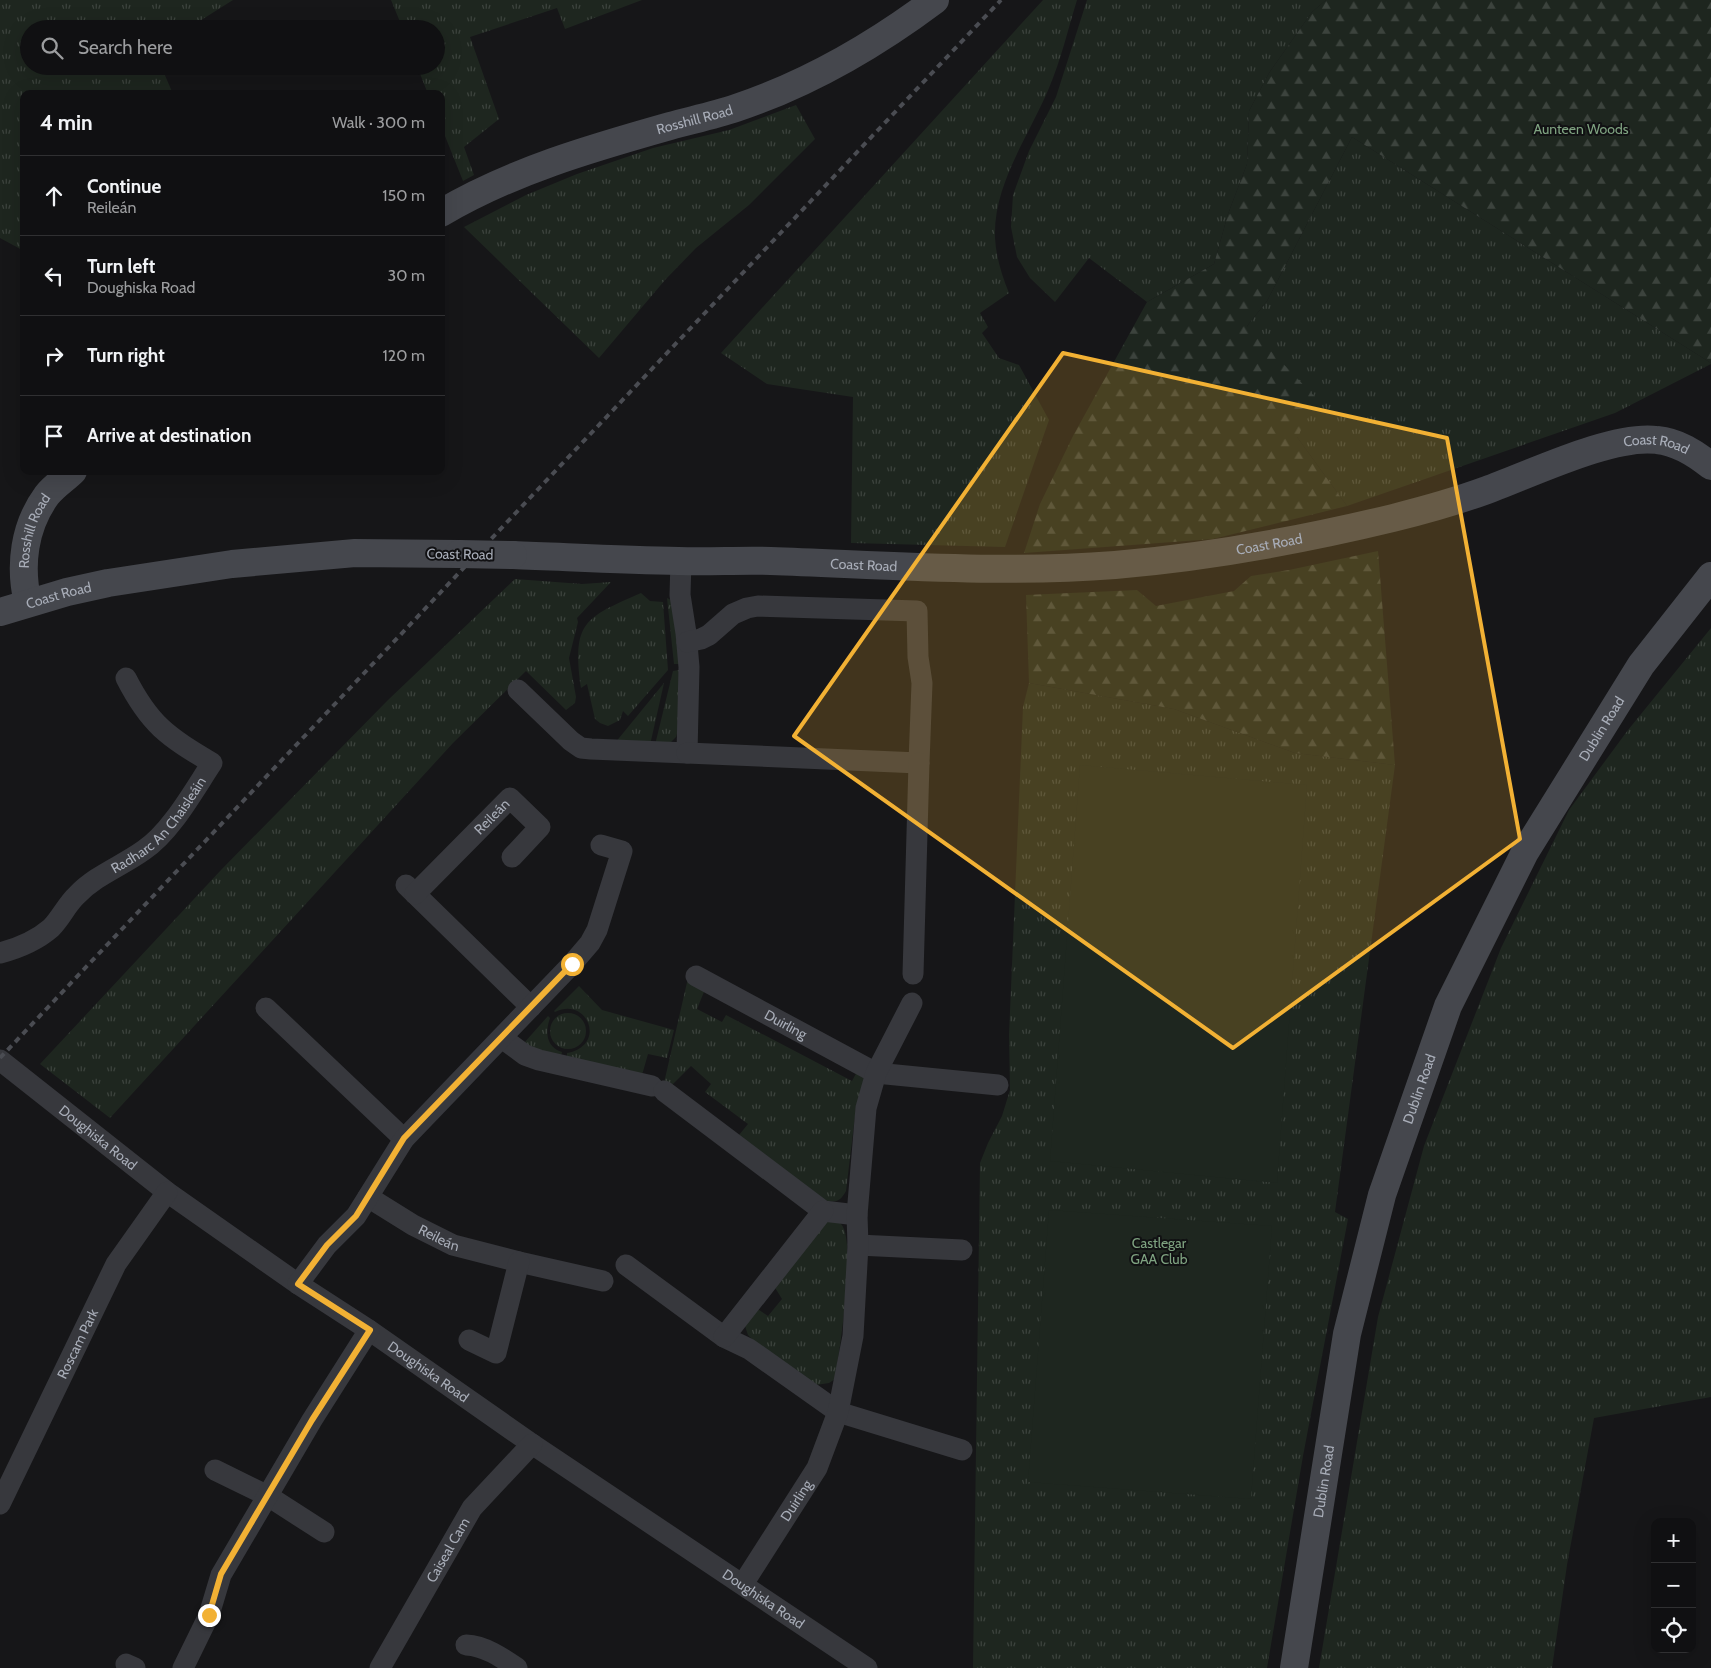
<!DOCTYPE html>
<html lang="en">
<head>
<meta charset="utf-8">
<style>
  body { margin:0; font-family:Cabin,sans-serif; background:#19191b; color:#f1f3f6 }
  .controls { position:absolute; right:15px; bottom:15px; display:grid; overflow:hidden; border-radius:10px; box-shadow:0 5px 20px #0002 }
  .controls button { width:45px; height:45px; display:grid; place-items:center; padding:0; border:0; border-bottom:1px solid #303032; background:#101012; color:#f1f3f6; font:25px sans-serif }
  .stop { position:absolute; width:15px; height:15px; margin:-11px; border:4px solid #f2b134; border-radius:50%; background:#fff }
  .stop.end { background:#f2b134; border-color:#fff; box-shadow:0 1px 5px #0008 }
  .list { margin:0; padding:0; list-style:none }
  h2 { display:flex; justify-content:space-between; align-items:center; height:65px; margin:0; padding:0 20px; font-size:21px }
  h2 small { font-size:16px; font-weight:400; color:#9c9d9f }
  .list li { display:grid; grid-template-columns:32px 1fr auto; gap:15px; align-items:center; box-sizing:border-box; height:80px; padding:0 20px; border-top:1px solid #303032 }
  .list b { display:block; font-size:19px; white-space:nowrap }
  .list p { margin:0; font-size:16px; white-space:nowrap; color:#9c9d9f }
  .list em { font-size:16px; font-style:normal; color:#9c9d9f }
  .icon { flex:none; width:28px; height:28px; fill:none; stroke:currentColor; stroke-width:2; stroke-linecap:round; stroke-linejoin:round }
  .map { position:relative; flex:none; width:1711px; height:1668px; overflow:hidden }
  .search { position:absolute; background:#101012; box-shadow:0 5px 20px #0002; left:20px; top:20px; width:425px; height:55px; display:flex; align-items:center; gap:12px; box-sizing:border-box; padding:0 18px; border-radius:28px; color:#9c9d9f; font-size:19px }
  .panel { position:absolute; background:#101012; box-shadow:0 5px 20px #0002; left:20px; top:90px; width:425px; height:385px; border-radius:10px }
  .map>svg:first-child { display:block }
  .grass { fill:url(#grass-tufts) }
  .forest { fill:url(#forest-firs) }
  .garden { fill:#1e261f }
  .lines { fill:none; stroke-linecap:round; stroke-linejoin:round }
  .street { stroke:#37383d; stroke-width:21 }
  .secondary { stroke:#45474d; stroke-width:28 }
  .rail { stroke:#4a4c52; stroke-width:4; stroke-dasharray:6 5; stroke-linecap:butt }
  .secondary-bridge { stroke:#45474d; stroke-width:28 }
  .route { stroke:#f2b134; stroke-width:6 }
  .marked { fill:#f2b134; fill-opacity:0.2; stroke:#f2b134; stroke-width:4; stroke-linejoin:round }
  .labels { text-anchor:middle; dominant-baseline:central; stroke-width:4; stroke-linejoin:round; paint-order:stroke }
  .street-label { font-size:14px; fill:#a8adb8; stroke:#111113 }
  .park-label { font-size:14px; fill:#7fa381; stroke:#111113 }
</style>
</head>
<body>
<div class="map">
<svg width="1711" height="1668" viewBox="0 0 1711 1668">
  <defs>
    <pattern id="grass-tufts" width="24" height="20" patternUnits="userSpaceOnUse" patternTransform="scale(1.25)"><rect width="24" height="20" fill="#1e261f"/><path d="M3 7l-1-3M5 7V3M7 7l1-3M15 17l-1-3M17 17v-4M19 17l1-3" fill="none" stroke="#3c433d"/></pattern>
    <pattern id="forest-firs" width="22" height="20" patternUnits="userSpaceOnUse" patternTransform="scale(1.25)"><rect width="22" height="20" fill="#1e261f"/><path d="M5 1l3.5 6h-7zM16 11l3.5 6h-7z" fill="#3c433d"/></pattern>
  </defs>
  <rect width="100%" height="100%" fill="#161618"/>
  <g class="grass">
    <path d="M0,0H233L187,29H29V66H161L173,94H24V251L0,238Z"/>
    <path d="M391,0H642L565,29L557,8L470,37L499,119L464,147L474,175L463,181L441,126V94H428L417,66H436V29H403Z"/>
    <path d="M1043,0H1077C1068,29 1061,60 1049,88C1029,136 993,184 995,238C996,257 1002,276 1009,293L980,313L988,327L982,333L999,358L1019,365L1049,420L1005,547L851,543L853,397L767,384L721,353Z"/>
    <path d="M1087,0H1326L1312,12L1269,73L1249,111L1247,164L1228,214L1214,264L1147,302L1089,258L1055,302L1030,278L1017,257L1011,227L1013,195L1029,151L1056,97Z"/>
    <path d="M796,105L815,139L749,205L696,248L665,280L599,358L464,227L526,195L577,174L653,148L729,130Z"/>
    <path d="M1352,137L1711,363V364L1615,413L1347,506L1297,437L1247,326L1267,301Z"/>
    <path d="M515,579L582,584L611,582L577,618L578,622L569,658L576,697L575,703L566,710L526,671L453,743L110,1118L40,1064L221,870L388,700Z"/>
    <path d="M641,593L650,601L663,602L668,670L628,716L623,711L620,720L608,726L600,723L595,719L587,684L581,688C572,622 584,618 641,593Z"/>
    <path d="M667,598L671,600L677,629L679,664H674Z"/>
    <path d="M1711,628V1397L1594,1418L1567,1565L1552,1668H1319L1378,1317L1424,1146L1501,948L1569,810L1628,730Z"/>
    <path d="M679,670L678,730L676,737L669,744L655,745L673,671Z"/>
    <path d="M664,683L650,745L615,743Z"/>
    <path d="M1029,683L1174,709L1295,753L1395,765L1335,1212L1348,1219L1303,1456L1267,1668H973L980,1163L988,1143L1002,1116L1010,1090L1009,1035L1023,707Z"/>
    <path d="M688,978L706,987L697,1009L722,1022L726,1015L852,1081L859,1068L864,1079L856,1108L846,1191C839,1204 834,1202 821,1200L739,1135L748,1124L705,1092L711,1084L691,1066L672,1085L664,1083Z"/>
    <path d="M579,986L602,1010L674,1030L667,1058L648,1054L642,1075L567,1058V1053C608,1045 587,996 555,1012L554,1011Z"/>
    <circle cx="568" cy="1031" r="18"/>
    <path d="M548,1016L550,1018C545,1032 546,1047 562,1052L561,1057L534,1049L524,1043Z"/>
    <path d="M826,1222C831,1222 838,1221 841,1224C857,1241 839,1354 835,1379L829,1383L816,1385L757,1344L748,1335L745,1326L756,1308L768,1316L782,1299L774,1286Z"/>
  </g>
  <g class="forest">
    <path d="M1326,0H1711V363L1352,137L1267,301L1247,326L1318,400L1297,437L1347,506L1213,539L1024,553L1040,504L1073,436L1147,302L1214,264L1228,214L1247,164L1249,111L1269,73L1312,12Z"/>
    <path d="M1378,551L1395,765L1295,753L1174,709L1029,683L1026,595L1137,590L1156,606L1234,591L1251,576L1289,570Z"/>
  </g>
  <g class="garden">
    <path d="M1080,765L1307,785L1277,1183L1050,1161Z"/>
    <path d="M1049,1210L1272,1226L1251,1499L1028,1482Z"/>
  </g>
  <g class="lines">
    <g class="street">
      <path d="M518,690L571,741L581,748L591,749L687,753L689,667L686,633L680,595L681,561"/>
      <path d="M687,753L919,763L922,683L918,657L917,611L758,606L747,608L733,614L709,635L701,639L687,642"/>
      <path d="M406,885L531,1007"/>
      <path id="s1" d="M415,894L510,798L540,827L512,857"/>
      <path id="s2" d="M0,953C19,948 36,941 51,928C61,918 67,904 77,895C96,875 122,866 144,850C171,832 194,790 212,763C167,736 150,725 126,678"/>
      <path d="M913,974L919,763"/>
      <path id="s3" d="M696,976L876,1073L998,1085"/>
      <path d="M266,1008L404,1139"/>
      <path d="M502,1038L525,1055L539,1060L652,1086"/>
      <path id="s4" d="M0,1060L167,1192L298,1284L369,1330L532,1444L867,1668"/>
      <path d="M664,1091L823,1211L857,1215"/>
      <path id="s5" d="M368,1197L413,1225L453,1245L519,1262L603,1281"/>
      <path d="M858,1245L962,1250"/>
      <path d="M626,1265L724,1337L749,1349L838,1412L962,1450"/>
      <path d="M298,1284L327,1245L356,1216L404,1139L572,964L590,943L597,930L622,851L601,845"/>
      <path d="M724,1337L823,1211"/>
      <path d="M469,1340L496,1353L519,1262"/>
      <path d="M215,1470L268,1496L324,1532"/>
      <path id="s6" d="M0,1504L116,1264L167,1192"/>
      <path id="s7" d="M743,1584L817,1468L838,1412L853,1336L858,1245L857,1215L866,1108L876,1073L912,1003"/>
      <path d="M466,1645C485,1646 501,1657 517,1668"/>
      <path d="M126,1664L135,1668"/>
      <path d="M183,1668L209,1615L221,1575L312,1420L369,1330"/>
      <path id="s8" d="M380,1668L472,1508L532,1444"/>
    </g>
    <g class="secondary">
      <path id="s9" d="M441,213C512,171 592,148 670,126C692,120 715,115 736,108C808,84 875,45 935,0"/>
      <path id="s10" d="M513,555C568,557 624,560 679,561C710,562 740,560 771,561C885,565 1001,574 1115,565C1209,557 1302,540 1393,518C1425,510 1457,501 1487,490C1531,474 1613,434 1657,440C1678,442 1695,453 1711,466"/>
      <path id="s11" d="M28,603C19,566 24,526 47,495C54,486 65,479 73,471"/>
      <path id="s12" d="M0,612L67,592L108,583L232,564L355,553L459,554"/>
      <path id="s13" d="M1294,1668L1347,1334L1382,1195L1448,1006L1525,852L1641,665L1711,576"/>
    </g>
    <path class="rail" d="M0,1058L1001,0"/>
    <path class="secondary-bridge" d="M459,554L513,555"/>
  </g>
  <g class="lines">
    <path class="route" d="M209,1615L221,1574L312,1420L370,1330L298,1284L327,1245L356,1216L404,1138L572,964"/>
  </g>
  <path class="marked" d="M1063,353L1447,438L1520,839L1233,1048L794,736Z"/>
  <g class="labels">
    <g class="street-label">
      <text stroke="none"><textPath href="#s9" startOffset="271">Rosshill Road</textPath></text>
      <text stroke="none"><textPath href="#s10" startOffset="1161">Coast Road</textPath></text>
      <text stroke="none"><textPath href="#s11" startOffset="74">Rosshill Road</textPath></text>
      <text stroke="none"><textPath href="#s10" startOffset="758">Coast Road</textPath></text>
      <text transform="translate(460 554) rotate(1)">Coast Road</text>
      <text stroke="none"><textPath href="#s10" startOffset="351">Coast Road</textPath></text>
      <text stroke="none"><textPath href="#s12" startOffset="61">Coast Road</textPath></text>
      <text stroke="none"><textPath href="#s13" startOffset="999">Dublin Road</textPath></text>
      <text stroke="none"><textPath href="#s1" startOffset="109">Reileán</textPath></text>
      <text stroke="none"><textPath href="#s2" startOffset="208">Radharc An Chaisleáin</textPath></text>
      <text stroke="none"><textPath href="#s3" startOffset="102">Duirling</textPath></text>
      <text stroke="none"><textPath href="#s13" startOffset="594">Dublin Road</textPath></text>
      <text stroke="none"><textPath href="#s4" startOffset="125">Doughiska Road</textPath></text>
      <text stroke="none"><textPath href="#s5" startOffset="82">Reileán</textPath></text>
      <text stroke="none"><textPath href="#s6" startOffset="178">Roscam Park</textPath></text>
      <text stroke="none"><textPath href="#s4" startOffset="530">Doughiska Road</textPath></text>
      <text stroke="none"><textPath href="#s13" startOffset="189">Dublin Road</textPath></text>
      <text stroke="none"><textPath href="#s7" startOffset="99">Duirling</textPath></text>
      <text stroke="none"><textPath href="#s8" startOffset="136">Caiseal Cam</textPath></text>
      <text stroke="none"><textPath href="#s4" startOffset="935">Doughiska Road</textPath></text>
    </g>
    <g class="park-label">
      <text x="1581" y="129">Aunteen Woods</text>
      <text x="1159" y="1243">Castlegar<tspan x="1159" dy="16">GAA Club</tspan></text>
    </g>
  </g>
</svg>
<div class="controls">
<button>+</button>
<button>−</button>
<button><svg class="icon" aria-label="locate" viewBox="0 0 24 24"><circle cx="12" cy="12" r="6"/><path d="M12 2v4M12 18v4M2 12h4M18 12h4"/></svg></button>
</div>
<div class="stop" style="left:572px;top:964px"></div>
<div class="stop end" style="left:209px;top:1615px"></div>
<div class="search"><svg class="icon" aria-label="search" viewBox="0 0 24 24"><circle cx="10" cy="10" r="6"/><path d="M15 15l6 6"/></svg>Search here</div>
<section class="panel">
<h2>4 min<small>Walk · 300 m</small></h2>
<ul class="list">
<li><svg class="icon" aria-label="ahead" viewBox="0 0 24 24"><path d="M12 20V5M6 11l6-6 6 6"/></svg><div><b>Continue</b><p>Reileán</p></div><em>150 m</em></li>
<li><svg class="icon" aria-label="left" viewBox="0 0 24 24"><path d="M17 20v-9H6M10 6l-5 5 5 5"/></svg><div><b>Turn left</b><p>Doughiska Road</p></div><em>30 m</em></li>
<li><svg class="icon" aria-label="right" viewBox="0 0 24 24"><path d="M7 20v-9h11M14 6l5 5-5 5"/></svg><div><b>Turn right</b></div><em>120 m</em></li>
<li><svg class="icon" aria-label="arrive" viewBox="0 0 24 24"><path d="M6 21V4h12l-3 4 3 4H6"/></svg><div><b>Arrive at destination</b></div></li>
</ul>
</section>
</div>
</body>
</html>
